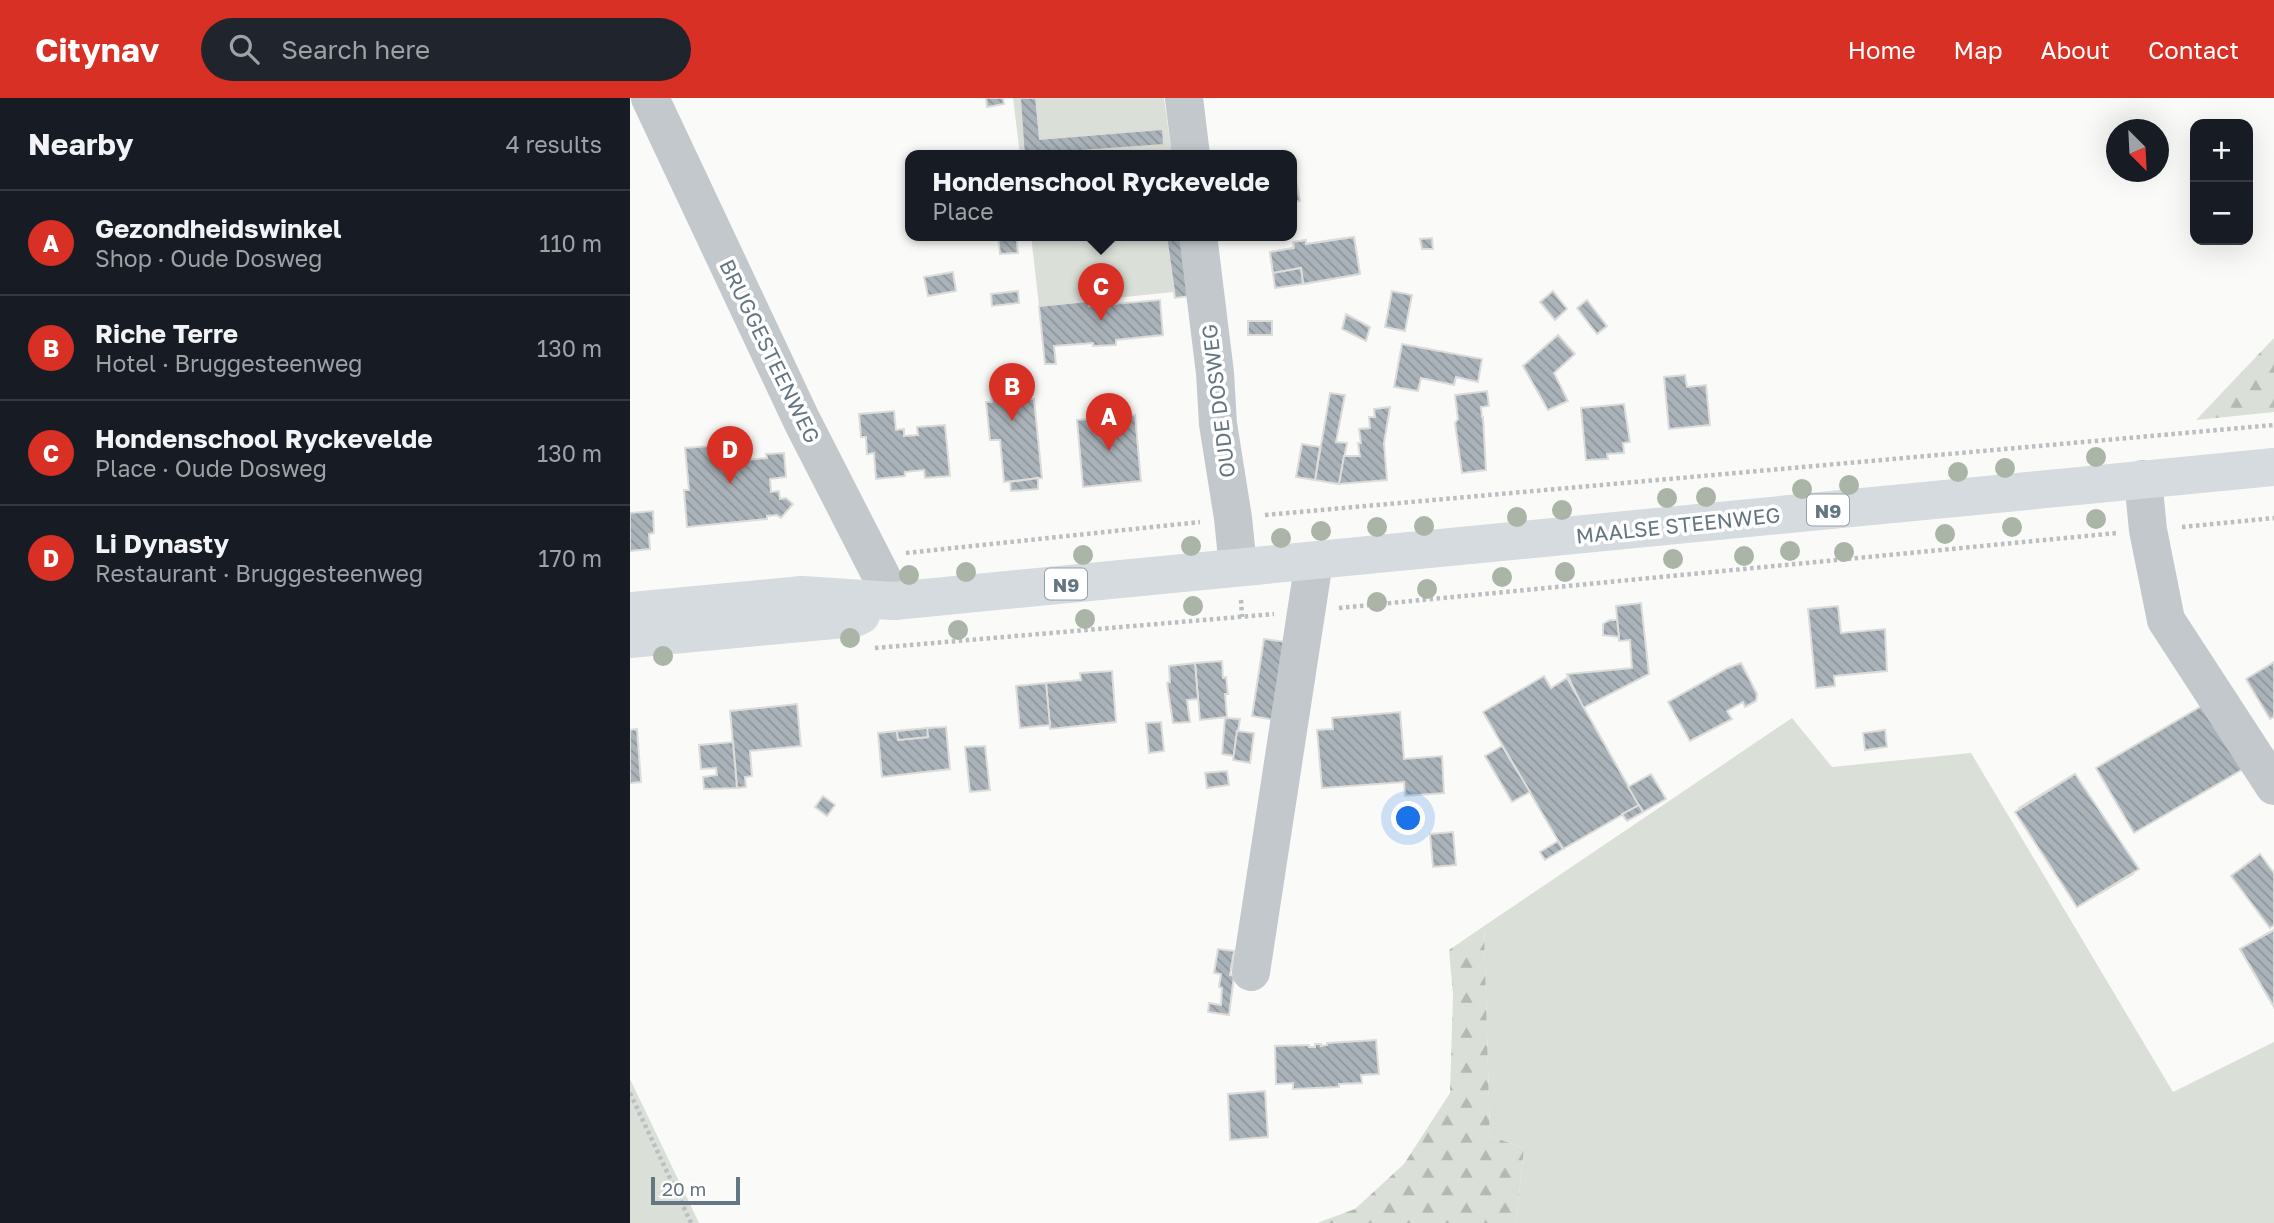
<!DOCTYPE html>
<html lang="en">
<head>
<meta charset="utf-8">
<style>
  body { margin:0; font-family:"Golos Text",sans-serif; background:#20242c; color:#f1f3f6 }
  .controls { position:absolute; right:21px; top:21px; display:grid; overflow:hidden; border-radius:14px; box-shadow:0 7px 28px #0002 }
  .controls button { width:63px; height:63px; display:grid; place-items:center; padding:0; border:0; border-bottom:2px solid #363941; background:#171b24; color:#f1f3f6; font:35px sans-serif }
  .compass { position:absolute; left:1476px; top:21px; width:63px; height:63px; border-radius:50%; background:#171b24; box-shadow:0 7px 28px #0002; rotate:156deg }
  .scale { position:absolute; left:21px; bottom:18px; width:89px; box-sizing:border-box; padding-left:7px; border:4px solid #657683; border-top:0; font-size:19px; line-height:24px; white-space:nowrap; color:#657683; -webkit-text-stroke:5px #fff; paint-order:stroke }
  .you { position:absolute; left:779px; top:721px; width:24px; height:24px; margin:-18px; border:5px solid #fff; border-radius:50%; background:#1a73e8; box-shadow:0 0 0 10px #1a73e833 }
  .badge { display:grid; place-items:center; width:46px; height:46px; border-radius:50%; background:#d93025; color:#fff; font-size:23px; font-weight:700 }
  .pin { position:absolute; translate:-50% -58px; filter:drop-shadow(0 2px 4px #0008) }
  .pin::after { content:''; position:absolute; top:37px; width:24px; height:21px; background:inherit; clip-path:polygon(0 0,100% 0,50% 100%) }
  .popup { position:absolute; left:275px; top:52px; width:392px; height:91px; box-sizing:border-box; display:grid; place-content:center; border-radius:14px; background:#171b24; filter:drop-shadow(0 2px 5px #0005); font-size:23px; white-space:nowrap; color:#9ea1a6 }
  .popup b { font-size:26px; color:#f1f3f6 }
  .popup::after { content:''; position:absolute; left:50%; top:100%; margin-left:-14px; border:14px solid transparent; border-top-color:#171b24 }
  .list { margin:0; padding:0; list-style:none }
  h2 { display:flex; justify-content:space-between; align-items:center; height:91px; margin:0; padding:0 28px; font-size:30px }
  h2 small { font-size:23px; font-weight:400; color:#9ea1a6 }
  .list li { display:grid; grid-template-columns:46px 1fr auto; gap:21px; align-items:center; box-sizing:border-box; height:105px; padding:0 28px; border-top:2px solid #363941 }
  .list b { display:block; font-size:26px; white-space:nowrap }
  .list p { margin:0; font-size:23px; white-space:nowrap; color:#9ea1a6 }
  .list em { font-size:23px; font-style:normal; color:#9ea1a6 }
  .icon { flex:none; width:38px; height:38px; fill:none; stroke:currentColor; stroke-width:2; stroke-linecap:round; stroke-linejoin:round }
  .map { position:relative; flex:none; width:1644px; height:1125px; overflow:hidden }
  header { display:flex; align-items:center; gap:42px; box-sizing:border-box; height:98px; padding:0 35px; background:#d93025; color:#fff }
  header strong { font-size:33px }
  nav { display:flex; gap:38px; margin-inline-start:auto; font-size:24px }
  .search { width:490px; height:63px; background:#20242c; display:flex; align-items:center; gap:18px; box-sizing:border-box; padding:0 24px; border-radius:38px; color:#9ea1a6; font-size:26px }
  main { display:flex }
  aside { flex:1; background:#171b24 }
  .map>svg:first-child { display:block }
  .green { fill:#dadfd7 }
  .forest { fill:url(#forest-firs) }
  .building { fill:url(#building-back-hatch); stroke:#dcdcda; stroke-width:2 }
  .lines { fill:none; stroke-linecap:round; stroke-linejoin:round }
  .path { stroke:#bbbfc2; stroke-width:4.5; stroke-dasharray:3.5 3.5; stroke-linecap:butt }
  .minor { stroke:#c3c8cc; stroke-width:38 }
  .major { stroke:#d6dbdf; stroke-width:38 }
  .tree { fill:#aab4a7 }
  .labels { text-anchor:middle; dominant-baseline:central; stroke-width:7; stroke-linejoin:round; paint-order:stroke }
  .shield { fill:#fff; stroke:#939fa8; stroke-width:2 }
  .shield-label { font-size:19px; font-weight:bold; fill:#657683 }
  .street-label { font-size:21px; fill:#657683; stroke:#fff }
</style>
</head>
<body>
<header>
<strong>Citynav</strong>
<div class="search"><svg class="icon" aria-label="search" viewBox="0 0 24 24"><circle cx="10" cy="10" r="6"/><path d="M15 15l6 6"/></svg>Search here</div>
<nav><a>Home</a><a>Map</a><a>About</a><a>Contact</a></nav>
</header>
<main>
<aside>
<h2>Nearby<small>4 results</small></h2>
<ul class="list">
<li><span class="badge">A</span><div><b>Gezondheidswinkel</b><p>Shop · Oude Dosweg</p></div><em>110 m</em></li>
<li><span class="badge">B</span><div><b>Riche Terre</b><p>Hotel · Bruggesteenweg</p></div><em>130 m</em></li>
<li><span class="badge">C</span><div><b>Hondenschool Ryckevelde</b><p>Place · Oude Dosweg</p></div><em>130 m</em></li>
<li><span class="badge">D</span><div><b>Li Dynasty</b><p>Restaurant · Bruggesteenweg</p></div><em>170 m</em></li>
</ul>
</aside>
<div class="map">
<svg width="1644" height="1125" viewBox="0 0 1644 1125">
  <defs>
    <pattern id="forest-firs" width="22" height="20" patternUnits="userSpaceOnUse" patternTransform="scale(1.75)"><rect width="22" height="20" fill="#dadfd7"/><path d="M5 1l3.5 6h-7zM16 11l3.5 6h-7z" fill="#b4b9b4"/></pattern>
    <pattern id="building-back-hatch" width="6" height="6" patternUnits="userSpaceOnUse" patternTransform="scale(1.75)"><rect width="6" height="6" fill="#aab3b9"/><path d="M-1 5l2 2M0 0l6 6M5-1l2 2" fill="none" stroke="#8e969c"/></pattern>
  </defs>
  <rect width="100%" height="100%" fill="#fafaf8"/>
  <g class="green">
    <path d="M383,0H534L542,57H390Z"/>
    <path d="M401,137H552L560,198L545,200L543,194L409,208Z"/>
    <path d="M1162,620L1202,669L1341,655L1543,994L1644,944V1125H886L894,1050L860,1038L854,828Z"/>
    <path d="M0,981L69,1125H0Z"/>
  </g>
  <g class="forest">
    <path d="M1644,240V314L1566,322Z"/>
    <path d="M854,828L860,1038L894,1050L886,1125H687L725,1111L774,1066L820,995L823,897L819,852Z"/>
  </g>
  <g class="building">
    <path d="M356,0H373L374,6L357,9Z"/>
    <path d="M390,0H406L410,41L533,31L534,47L394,57Z"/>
    <path d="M666,83L670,103L662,104V84Z"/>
    <path d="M368,137H386L388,155L370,156Z"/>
    <path d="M536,137H551L560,198L545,200Z"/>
    <path d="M724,139L730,176L673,186L671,170L643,175L640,154L664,150L663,144L676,142V146Z"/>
    <path d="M724,139L730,176L673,186L671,170L643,175L640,154L664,150L663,144L676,142V146Z"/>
    <path d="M802,140L803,151H792L790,141Z"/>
    <path d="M671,170L673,186L645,190L643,175Z"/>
    <path d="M323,174L326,193L298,198L294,179Z"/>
    <path d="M388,193L389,205L362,208L361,196Z"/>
    <path d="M762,193L782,197L775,233L755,229Z"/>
    <path d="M923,193L937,211L925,222L910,204Z"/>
    <path d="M530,202L533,237L486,242V247L463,248V245L424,248L426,266H415L409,208L459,203V208Z"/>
    <path d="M957,202L977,228L967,236L947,210Z"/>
    <path d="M716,216L740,229L736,243L712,231Z"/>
    <rect x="618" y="223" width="24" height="14"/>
    <path d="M928,237L945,256L924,275L938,303L918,312L893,268Z"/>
    <path d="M772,246L852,261L848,284L826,279L824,287L791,280L788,293L764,289Z"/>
    <path d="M1055,277L1057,289L1076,287L1080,327L1039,331L1034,279Z"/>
    <path d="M396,280L398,301H404L412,380L374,384L370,342H360L356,304H362L361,291L371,290V283Z"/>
    <path d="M857,293L859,308L851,309L852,319H853L856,372L832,375L825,325L828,321L825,297Z"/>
    <path d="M700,295L715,297L706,344L717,345L709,386L685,382Z"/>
    <path d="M994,306L1000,344L993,345L994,355L977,356L978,361L956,362L951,310Z"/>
    <path d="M760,309L754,345L757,382L709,386L714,358H730L728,345H731L729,331L740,330L739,319H745L744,311Z"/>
    <path d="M264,313L266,332L274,331V338L288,337L287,329L315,327L320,378L295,380L294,372L275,374V378L246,381L244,355L237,356L236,339H231L229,316Z"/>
    <path d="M505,317L511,383L453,389L447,322Z"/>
    <path d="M672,346L690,349L685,382L666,379Z"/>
    <path d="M94,347L95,355L107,363L137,360L136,356L154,355L156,379L140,381L141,394L149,393L150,401L156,400L163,406L151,420L147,417L137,418V421L57,429L54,392H59L55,350Z"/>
    <path d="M408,380V391L381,393L380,384Z"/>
    <path d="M23,413L24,435L19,436L20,451L0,453V415Z"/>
    <path d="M1011,505L1019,576L953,610L937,576L1002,570L1000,542L989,543L986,508Z"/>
    <path d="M1208,508L1211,535L1255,531L1257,573L1204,578L1205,588L1186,590L1178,511Z"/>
    <path d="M980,522H987L989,539L973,537V526Z"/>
    <path d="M634,541L657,544L645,622L622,618Z"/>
    <path d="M592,563L593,580L596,579L598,596H595L597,619L570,622L565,565Z"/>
    <path d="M1644,564V619L1640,621L1616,581Z"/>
    <path d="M565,565L568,601L557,602L560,624L543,625L537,585L540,584L539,568Z"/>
    <path d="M1111,565L1127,596L1126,603L1115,609L1113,604L1097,613L1102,621L1060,643L1038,604L1098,570Z"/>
    <path d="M482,573L486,624L420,631L416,585L451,582L450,575Z"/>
    <path d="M914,578L921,590L937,580L1009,707L933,751L853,614Z"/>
    <path d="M416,585L420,627L390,630L386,588Z"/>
    <path d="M1582,602L1620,667L1504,735L1466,670Z"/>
    <path d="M167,606L171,648L120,653L122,678L115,679L116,689L107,690L100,613Z"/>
    <path d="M770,614L774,661L812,658L814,695L775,698L774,684L692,690L687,632L703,631L702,620Z"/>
    <path d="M595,620L610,621L604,658L592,656Z"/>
    <path d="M531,624L534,653L519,655L516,625Z"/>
    <path d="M316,629L320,671L252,679L248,635L267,633L268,642L298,639L297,630Z"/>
    <path d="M297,630L298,639L268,642L267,633Z"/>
    <path d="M7,631L11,684L0,685V632Z"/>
    <path d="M1255,632L1257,649L1235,652L1233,635Z"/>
    <path d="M607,633L624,635L620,665L603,662Z"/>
    <path d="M103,644L107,690L74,691L73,679L87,677L86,670L71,671L69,647Z"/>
    <path d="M355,648L360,692L340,694L335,649Z"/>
    <path d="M872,648L900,694L882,704L855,658Z"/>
    <path d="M597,673L599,687L577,690L575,675Z"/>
    <path d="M1021,676L1036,701L1013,714L998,689Z"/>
    <path d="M1445,676L1503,776L1447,809L1389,710Z"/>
    <path d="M1445,676L1509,771L1447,809L1385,714Z"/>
    <path d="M193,698L205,707L197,718L185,709Z"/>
    <path d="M1009,707L1013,714L997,723L992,716Z"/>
    <path d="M823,734L826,767L803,769L800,736Z"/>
    <path d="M928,743L933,751L915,762L910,754Z"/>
    <path d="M1630,756L1644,775V827L1640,830L1601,778Z"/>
    <path d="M1644,832V909L1610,851Z"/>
    <path d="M1644,832V909L1610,851Z"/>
    <path d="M588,851L604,853L600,877L604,878L599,917L578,914L579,905L591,907L592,890L589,889L591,876L584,875Z"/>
    <path d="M746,942L749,976L731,977L732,985L709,986V989L663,991V985L646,986L645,948L679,947V949H685V946H691V948L697,947V945Z"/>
    <path d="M635,993L638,1039L600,1042L598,996Z"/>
  </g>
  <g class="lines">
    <g class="path">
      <path d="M635,417L1644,327"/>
      <path d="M1552,429L1644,420"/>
      <path d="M276,455L570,424"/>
      <path d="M611,502L612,519"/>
      <path d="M709,510L1487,435"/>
      <path d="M245,550L644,516"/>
      <path d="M0,995L61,1125"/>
    </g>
    <g class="minor">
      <path d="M20,0L172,323L264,503"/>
      <path d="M554,0L561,57"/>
      <path d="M568,137L585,275L588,326L603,420L608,469"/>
      <path d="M1513,381L1518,432L1536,522L1644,688"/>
      <path d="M621,874L684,463"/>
    </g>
    <g class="major">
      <path d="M0,513L172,497L264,503L1644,369"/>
      <path d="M0,541L225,520L231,517"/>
    </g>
  </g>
  <g class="tree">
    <circle cx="1466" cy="359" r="10"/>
    <circle cx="1375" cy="370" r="10"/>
    <circle cx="1328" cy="374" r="10"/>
    <circle cx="1219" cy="387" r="10"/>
    <circle cx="1172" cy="391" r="10"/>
    <circle cx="1076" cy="399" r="10"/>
    <circle cx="1037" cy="400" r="10"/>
    <circle cx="932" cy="412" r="10"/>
    <circle cx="887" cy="419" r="10"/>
    <circle cx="1466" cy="421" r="10"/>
    <circle cx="794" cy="428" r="10"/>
    <circle cx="747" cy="429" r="10"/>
    <circle cx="1382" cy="429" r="10"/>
    <circle cx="691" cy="433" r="10"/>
    <circle cx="1315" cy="436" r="10"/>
    <circle cx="651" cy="440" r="10"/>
    <circle cx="561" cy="448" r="10"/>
    <circle cx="1160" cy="453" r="10"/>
    <circle cx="1214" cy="454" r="10"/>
    <circle cx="453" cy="457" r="10"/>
    <circle cx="1114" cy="458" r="10"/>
    <circle cx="1043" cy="461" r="10"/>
    <circle cx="336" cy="474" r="10"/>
    <circle cx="935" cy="474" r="10"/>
    <circle cx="279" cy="477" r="10"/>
    <circle cx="872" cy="479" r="10"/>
    <circle cx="797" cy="491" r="10"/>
    <circle cx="747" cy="504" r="10"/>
    <circle cx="563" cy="508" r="10"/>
    <circle cx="455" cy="521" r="10"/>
    <circle cx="328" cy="532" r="10"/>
    <circle cx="220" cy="540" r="10"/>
    <circle cx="33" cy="558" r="10"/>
  </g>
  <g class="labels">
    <g class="shield">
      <rect x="1177" y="396.5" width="42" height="31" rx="5"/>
      <rect x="415" y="470.5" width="42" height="31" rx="5"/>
    </g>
    <g class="shield-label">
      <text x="1198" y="412">N9</text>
      <text x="436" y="486">N9</text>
    </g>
    <g class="street-label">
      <text transform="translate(140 253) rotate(64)">BRUGGESTEENWEG</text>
      <text transform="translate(588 303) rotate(-97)">OUDE DOSWEG</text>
      <text transform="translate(1048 427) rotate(-6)">MAALSE STEENWEG</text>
    </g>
  </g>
</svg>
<div class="controls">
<button>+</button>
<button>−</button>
</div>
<svg class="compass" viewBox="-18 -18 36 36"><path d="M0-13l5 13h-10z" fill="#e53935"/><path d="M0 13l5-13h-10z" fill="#9ea1a6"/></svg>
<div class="scale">20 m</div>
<div class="you"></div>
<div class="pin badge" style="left:479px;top:353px">A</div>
<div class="pin badge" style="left:382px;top:323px">B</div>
<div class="pin badge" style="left:471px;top:223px">C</div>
<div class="popup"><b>Hondenschool Ryckevelde</b>Place</div>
<div class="pin badge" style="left:100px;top:386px">D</div>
</div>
</main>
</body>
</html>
